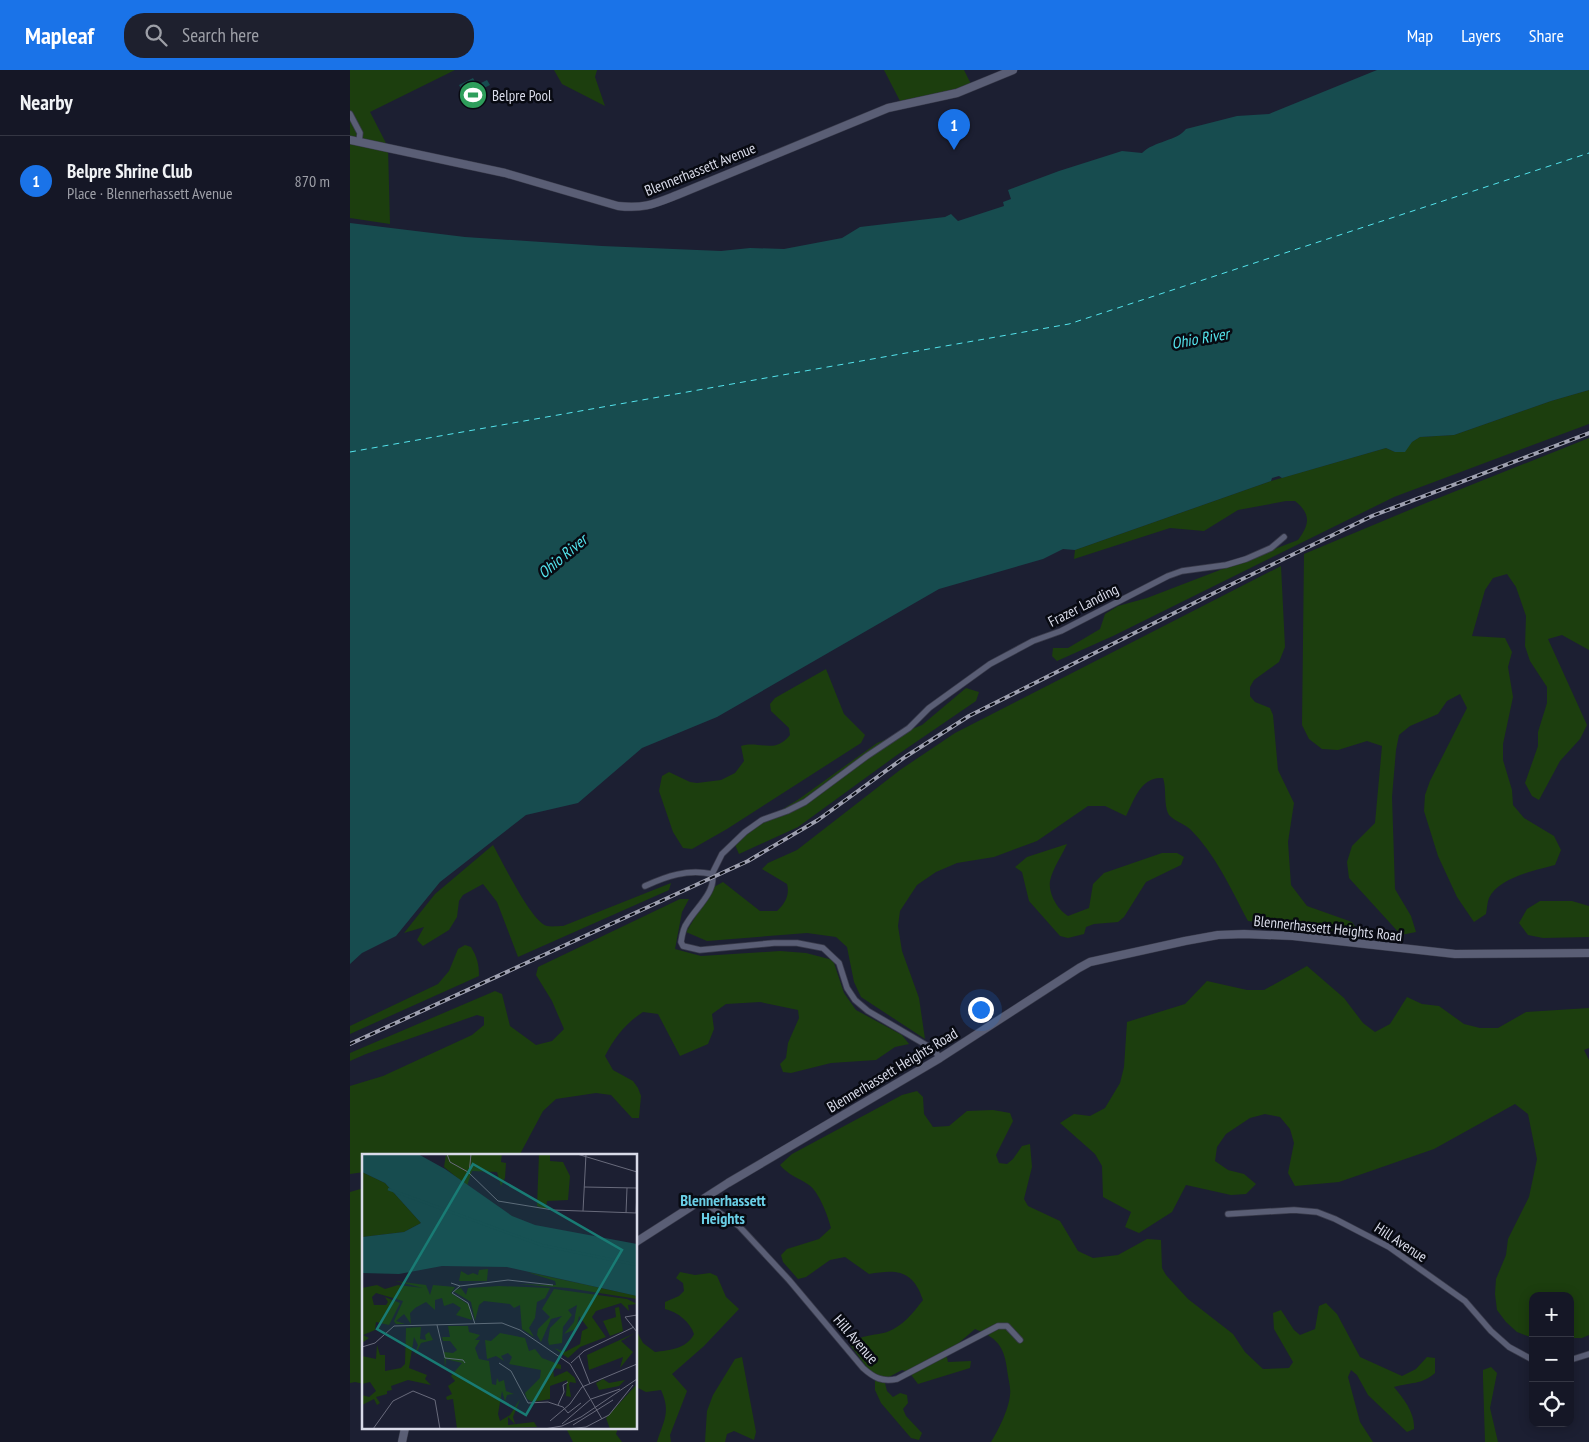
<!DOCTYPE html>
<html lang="en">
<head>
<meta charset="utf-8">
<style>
  body { margin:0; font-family:"PT Sans Narrow",sans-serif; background:#1e202e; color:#f1f3f6 }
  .controls { position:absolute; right:15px; bottom:15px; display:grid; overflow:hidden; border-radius:10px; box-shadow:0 2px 12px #0003 }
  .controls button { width:45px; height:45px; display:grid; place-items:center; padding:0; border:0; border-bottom:1px solid #343643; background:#151726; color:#f1f3f6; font:25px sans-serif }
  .you { position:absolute; left:630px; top:939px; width:18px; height:18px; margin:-12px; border:4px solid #fff; border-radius:50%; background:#1a73e8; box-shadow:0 0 0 8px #1a73e833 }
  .badge { display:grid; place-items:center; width:32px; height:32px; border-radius:50%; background:#1a73e8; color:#fff; font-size:16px; font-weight:700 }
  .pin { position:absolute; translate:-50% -41px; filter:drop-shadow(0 1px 2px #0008) }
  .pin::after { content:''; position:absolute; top:26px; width:18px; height:15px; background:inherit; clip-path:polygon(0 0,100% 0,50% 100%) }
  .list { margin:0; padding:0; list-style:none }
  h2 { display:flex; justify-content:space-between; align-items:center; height:65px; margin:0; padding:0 20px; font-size:21px }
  h2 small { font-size:16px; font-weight:400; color:#9d9fa7 }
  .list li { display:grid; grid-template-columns:32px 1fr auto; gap:15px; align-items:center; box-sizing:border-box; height:90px; padding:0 20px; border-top:1px solid #343643 }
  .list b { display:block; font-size:19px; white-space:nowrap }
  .list p { margin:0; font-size:16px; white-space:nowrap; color:#9d9fa7 }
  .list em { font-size:16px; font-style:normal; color:#9d9fa7 }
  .icon { flex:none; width:28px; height:28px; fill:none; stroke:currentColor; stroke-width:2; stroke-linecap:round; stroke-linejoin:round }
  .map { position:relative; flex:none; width:1239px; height:1372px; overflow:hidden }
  header { display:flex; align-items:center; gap:30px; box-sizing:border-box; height:70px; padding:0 25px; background:#1a73e8; color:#fff }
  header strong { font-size:24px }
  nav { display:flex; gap:28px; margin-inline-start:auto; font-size:18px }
  .search { width:350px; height:45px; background:#1e202e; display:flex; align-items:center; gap:12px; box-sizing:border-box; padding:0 18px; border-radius:20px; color:#9d9fa7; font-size:19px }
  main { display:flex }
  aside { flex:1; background:#151726 }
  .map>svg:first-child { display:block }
  .green { fill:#1c3e0e }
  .water { fill:#174c4f }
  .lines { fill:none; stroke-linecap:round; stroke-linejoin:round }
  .ferry { stroke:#54e3ec; stroke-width:1; stroke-dasharray:6 5; stroke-linecap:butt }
  .street-casing { stroke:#393b4b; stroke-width:7 }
  .secondary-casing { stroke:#393b4b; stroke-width:9 }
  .street { stroke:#5a5e75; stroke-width:5.5 }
  .secondary { stroke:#5a5e75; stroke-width:8 }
  .rail-casing { stroke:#9ea0b0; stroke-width:4 }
  .rail { stroke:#080a12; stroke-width:2; stroke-dasharray:5.5; stroke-linecap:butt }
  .labels { text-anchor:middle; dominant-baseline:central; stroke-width:5; stroke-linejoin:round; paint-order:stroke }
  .poi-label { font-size:15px; fill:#d9dbe9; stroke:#080a12; text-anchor:start }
  .street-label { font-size:15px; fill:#d9dbe9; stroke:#080a12 }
  .water-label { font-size:16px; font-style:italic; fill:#54e3ec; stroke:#080a12 }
  .neighbourhood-label { font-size:16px; font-weight:bold; fill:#6acfe7; stroke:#080a12 }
  .inset-river { fill:none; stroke:#174c4f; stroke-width:2.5 }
  .inset-road { fill:none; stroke:#686a7b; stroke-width:1 }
  .view { fill:#197b74; fill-opacity:0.15; stroke:#197b74; stroke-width:2.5 }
  .inset-edge { fill:none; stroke:#d9dbe9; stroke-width:2.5 }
</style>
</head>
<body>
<header>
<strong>Mapleaf</strong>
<div class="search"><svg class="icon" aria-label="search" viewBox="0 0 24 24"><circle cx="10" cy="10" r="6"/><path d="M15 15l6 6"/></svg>Search here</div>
<nav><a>Map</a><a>Layers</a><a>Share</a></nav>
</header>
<main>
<aside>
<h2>Nearby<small></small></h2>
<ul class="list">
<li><span class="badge">1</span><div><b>Belpre Shrine Club</b><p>Place · Blennerhassett Avenue</p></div><em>870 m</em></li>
</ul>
</aside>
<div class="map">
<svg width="1239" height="1372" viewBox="0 0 1239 1372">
  <rect width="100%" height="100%" fill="#1c1f32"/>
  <g class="green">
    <path d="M0,0H105L20,42L38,77L40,154L0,148Z"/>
    <path d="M204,0H247L245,7L255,36L212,14Z"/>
    <path d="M534,0H614L621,14L606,19L550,31Z"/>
    <path d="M1239,320V354L1044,427L763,566L707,591L702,586L703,578H718L750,559L755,544L768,536L797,528L948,470C960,454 961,444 945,431H936L888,440L854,461L820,458L724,489L725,480L921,411L1036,378L1045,382L1070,367L1104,365L1201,331Z"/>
    <path d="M1239,368V580L1212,565L1198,569L1237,655L1230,669L1210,691L1189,730L1182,726L1175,713L1188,676V662L1197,633V617L1180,591L1175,576L1176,546L1166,517L1157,504L1143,508L1135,520L1122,566L1155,568L1162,582L1158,597L1163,627L1153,674V690L1162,720L1163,735L1174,748L1204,766L1211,780L1205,795C1186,800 1148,808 1139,828C1137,833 1137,839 1136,844L1124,852L1107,827L1088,786L1074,741L1075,725L1080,711L1117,638L1110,624L1097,631L1088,644L1060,656L1049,665L1046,680L1042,727L1045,819L1061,846L1066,862L1051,865L999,808L997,792L1002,776L1025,753L1032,676L1017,671L988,680L972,679L959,669L952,655L954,484L1076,433Z"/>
    <path d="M931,496L935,577L929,592L904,610L900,617V626L905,632L920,638L923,645L928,700L944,733L938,772L941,815L957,836L1002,852L1006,858L991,863L898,851C881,819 866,785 840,759C834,754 825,751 820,746C813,738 817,719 813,708C791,706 784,730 776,746L755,736H738L687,771L644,787L607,793L586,802L567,815L550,841L548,856L552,881L569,928L575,969L511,927L504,912L497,877L486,867L457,863L357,871L336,862L364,817L373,812L410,841H427C435,834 440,825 437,814L412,799L418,793L447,780L550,700L605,663Z"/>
    <path d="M476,599L494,644L515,665L511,673L377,759L342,779L333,778L323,762L309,721L312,706L319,702L340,712L347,713L371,710L385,703L394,691L391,676C410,670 424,685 440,665L439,658L421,641L420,634L425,628Z"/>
    <path d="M616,618L629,622L626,631L547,685L448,757L389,784L383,770L449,729L527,673L572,655Z"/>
    <path d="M717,774C712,785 702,800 700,811C698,824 708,840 718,846L739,838L743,814L754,803L812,783H827L834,787L831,795L796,812L774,847L768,852L744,854L736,857L734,864L718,868L710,866L679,831L672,802L665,797L677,787Z"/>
    <path d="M143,775C152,791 182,853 197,856C202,857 208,856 213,856L321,813L319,820L168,887L147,832L133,814L113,825L109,831L107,847L99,860L73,876L67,870L74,857L54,863L85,824Z"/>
    <path d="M330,829H339L332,842L325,879L351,886L430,881L456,883L483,890L494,923L506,940L552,965L559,974L545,977L526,990L481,993L441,1003L433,1002L430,994L436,988L438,973L449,948L448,940L410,932L376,934L362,944L364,959L358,974L330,986L308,944L293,942C276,953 264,968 255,986L263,1000L283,1011L288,1018L291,1026L289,1048H282L261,1025L246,1023L206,1029L193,1041L169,1086H14V1102L0,1104V1016L33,1006L122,965L134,955V947L127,945L16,984L0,991V983L145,921L152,924L160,956L186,975L202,971L214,959L202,931L186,905L188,897Z"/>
    <path d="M1190,831H1222L1239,836V867L1193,868L1178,865L1169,853L1177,839Z"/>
    <path d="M115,875L121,877C127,887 129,894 129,906L0,964V956L88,914L99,901L108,879Z"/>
    <path d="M957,896L994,928L1013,953L1025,962L1040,954L1057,927L1072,934L1089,936L1114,954L1130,958H1148L1176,942L1239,938V978L1234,980L1239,990V1265L1232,1268H1220V1226H1183V1268L1167,1262L1156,1252L1147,1240L1145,1224L1146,1209L1156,1185L1158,1169L1179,1127L1187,1089L1178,1044L1165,1034L1084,1079L989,1112L945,1116L938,1103L944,1073L940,1059L930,1047L915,1044L900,1048L876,1064L867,1077L865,1091L878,1100L894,1104L906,1114L896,1124L881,1125L836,1115L822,1142L789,1163L775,1157L781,1142L753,1127L752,1096L745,1084L710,1053L724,1044L740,1046L755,1038L770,1013L774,997L777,952L835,934L857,911L897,920H914Z"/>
    <path d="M567,1021L573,1027L574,1044L583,1057L599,1056L617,1041L643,1040L660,1043L663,1051L646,1085L649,1093L657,1094L663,1089L672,1076L680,1074L682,1097L674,1129L678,1136L710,1151L728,1181L743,1188L768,1185L797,1169L811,1170L812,1198L816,1205L838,1229L883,1264L895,1282L913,1299L939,1298L943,1292L924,1259L923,1243L931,1240L944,1260L950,1265L965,1259L969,1236L976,1233L987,1244L1010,1287L1052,1306L1066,1299L1077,1287L1085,1288V1303C1072,1315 1060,1312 1044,1317C1054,1329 1065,1343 1064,1359L1057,1362L1018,1325L1007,1305L1001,1300L998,1307L1010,1352L1023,1372H641C648,1361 659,1339 660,1325C661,1319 659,1312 658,1306C655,1280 651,1269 625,1259L596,1284L598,1292L621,1291L620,1298L568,1314L559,1302L552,1300L539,1307L535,1313L537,1321L543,1327L550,1323L557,1325L558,1333L553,1339L556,1346L572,1363L569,1370L561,1368L531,1333L525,1320V1308L500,1275C510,1264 524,1266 537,1262C553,1256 563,1243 573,1230C563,1200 547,1199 519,1204L495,1187L480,1190L456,1207L448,1209L433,1192L431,1185L437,1179L469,1169L481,1158C478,1146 469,1122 459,1115C449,1108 438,1105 430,1095L442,1084L552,1025Z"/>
    <path d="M14,1118V1314L5,1312L0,1313V1122Z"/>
    <path d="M330,1202L345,1205L360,1203L367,1206L376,1227L389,1239L354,1276L322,1304L337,1321L320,1365L321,1372H307C314,1350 321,1342 311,1320L296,1322L286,1317V1260L293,1273L305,1282C319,1280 337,1279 344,1264C340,1252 328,1242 315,1239V1232L329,1226L334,1221L333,1213L326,1208Z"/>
    <path d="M392,1287L406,1362L404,1370L384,1361L377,1364L375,1372H355L357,1341L363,1325L385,1289Z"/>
    <path d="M1141,1297L1147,1303L1140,1338L1148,1372H1135L1133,1308V1300Z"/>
    <path d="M216,1358H268L266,1364L272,1372H223Z"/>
  </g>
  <g class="water">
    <path d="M1027,0H1239V320L1201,331L1104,365L1070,367L1062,372L1055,382H1045L1036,378L932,408L929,406L922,408L921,411L725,480L713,479L693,489L589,519L367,647L292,678L228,733L176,745L90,812L46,866L12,883L0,894V153L115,167L252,176L371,181L400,178L434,179L492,168L510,157L595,147L601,144L608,151L654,136L653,132L661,129L658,120L709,101L772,81L792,83C804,71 827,71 836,59L887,46L919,44Z"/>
    <path d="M123,8L127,15L137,10L140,15L130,20L135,31L121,38L109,15Z"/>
  </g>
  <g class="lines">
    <path class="ferry" d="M0,382L719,254L1239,83"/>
    <defs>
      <g id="street">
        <path d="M0,44L10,63L9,72"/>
        <path d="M362,804C367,821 345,839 337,853C333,858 332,865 331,872L333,876L350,880L424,873H447L473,878L489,893L497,918L505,930L518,941L583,979L590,988"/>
        <path d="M295,816C317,806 337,799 362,804L372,784L395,762L412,750L437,741L455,732L517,686L559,658L579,638L640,594L683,571L711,561L818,506L832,501L876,495L896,489L921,478L934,467"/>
        <path d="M352,1131L389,1156L439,1210L513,1298C524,1308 532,1312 547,1309L648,1256H657L670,1270"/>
        <path d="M878,1144L944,1140L967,1142L985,1149L1039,1177L1115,1231L1141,1261L1159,1277L1183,1290"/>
        <path d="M1220,1290L1239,1284"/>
      </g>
      <g id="secondary">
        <path d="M0,70L155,103L268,136C294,139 304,134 327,125L538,38L607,23L663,0"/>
        <path d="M286,1172L378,1113L590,988L729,898L740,892L835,871L868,865L894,864L943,866L1105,884L1239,883"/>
        <path d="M52,1372L55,1358"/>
      </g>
    </defs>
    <use href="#street" class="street-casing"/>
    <use href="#secondary" class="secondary-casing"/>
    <use href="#street" class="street"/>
    <use href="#secondary" class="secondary"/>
    <defs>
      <path id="rail" d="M0,974L398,791L468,750L555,687L619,646L876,517L1022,446L1239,363"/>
    </defs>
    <use href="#rail" class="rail-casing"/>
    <use href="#rail" class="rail"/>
  </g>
  <defs>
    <symbol id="stadium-disc" viewBox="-11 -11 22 22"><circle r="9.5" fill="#2e9e5b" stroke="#080a12"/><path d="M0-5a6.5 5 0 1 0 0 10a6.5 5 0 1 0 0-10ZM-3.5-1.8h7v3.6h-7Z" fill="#fff"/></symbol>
  </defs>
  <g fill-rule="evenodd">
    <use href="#stadium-disc" x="107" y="9" width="32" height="32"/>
  </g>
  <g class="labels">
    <g class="poi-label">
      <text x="142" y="25">Belpre Pool</text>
    </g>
    <g class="street-label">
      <text transform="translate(350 99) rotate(-22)">Blennerhassett Avenue</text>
      <text transform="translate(733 535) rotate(-27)">Frazer Landing</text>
      <text transform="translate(978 858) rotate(6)">Blennerhassett Heights Road</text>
      <text transform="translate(542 1000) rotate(-31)">Blennerhassett Heights Road</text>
      <text transform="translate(1051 1172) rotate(33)">Hill Avenue</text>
      <text transform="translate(506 1269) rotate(49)">Hill Avenue</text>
    </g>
    <g class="water-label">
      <text transform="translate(850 268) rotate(-10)">Ohio River</text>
      <text transform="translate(212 486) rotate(-40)">Ohio River</text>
    </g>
    <g class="neighbourhood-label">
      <text x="373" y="1130">Blennerhassett<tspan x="373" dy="18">Heights</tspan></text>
    </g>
  </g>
  <g transform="translate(12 1084)">
    <rect width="275" height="275" fill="#1c1f32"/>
    <path d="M84,0H140L139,8L144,9L143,24L139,32L135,18L110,17L105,32L82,13ZM177,0H188V7L201,8L208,22L206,46L185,47L184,55L175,52ZM0,18L23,29L59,69L42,78L0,83ZM126,115L125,127H97L99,117L106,121L111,119L116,121L117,116ZM165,118L262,139L275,142V145L206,134L155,130L194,131L193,127ZM33,127L64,131L68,141L71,131L93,133L89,139L107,151L110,166L94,161L99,154L91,149L82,152L80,144L73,146V156L64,148L53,154L48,159L49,170L42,160L34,167L43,170H34L32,167L41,147L14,139L10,143L12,151H24L26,148L23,143L38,149L27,171L14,168L13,176L1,181L7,184L0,189V134L15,131L23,135L36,131L61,134ZM137,132L188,134L183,144L175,148L173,164L167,174L172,183L160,175L158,151L152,154L148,150L122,147L117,151L113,167L109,148L91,137L99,134L104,141L106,134ZM192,135L265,145L275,150L266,151L267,157L259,149L234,157L230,163L244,183L218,193L206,204L192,194L203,198L218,190L220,177L226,174L217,162L214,175L202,180L212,168L215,151L206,156L210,161L201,173L200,189L187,191L186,186L188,174L200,162L189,165L179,188L175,181L176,175L188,163L180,155ZM257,153L261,177L248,182L241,167L254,163L253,154ZM86,172H106L107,178L118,181L113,186H118L113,194L117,205L127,207L130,230L134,231L135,224L137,228L142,226L144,237L152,240L145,241L143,247L140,237L136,260L138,267L148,261L158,245L151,263L153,270L146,263V271L172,268L175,273L95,275L91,245L85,246L84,243L90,240L86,232L93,227L89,222L100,209L84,205L83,214L82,198L91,199L95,196L88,187H81L80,183H88ZM59,173L58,185L64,186L63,181L67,178L71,186L59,189L52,203L56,191L52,183L47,214L65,221L63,225L69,231L46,226L29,232L30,236L25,237V240L14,243L18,249L15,251L12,245L0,251V241L7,243L14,237L8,228L0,230V202L14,205L15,191L18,201H23V217L39,214L43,210L44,174ZM138,179L163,184L167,197L173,195L180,204L199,211V215L191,214L192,223L205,217L213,224L214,229L208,228L207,231L209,243L204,242L205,226L188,232V245L171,248L165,245L163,239L178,224L179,216L147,210L150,203L146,199L139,202L142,207L134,202L125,205L123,186L129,187ZM273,179L259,187L271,198L258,214L261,203L227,216L225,201ZM241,225L247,229L263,226L257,232L237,236L234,229ZM275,230V275H248L244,264Z" fill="#1c3e0e"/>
    <path d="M0,0H56L83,15L150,62L173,71L275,90V142L145,113L80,112L37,120L0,119V83L42,78L59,69L23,29L0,18Z" fill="#174c4f"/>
    <path class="inset-river" d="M26,35L179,91L275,111"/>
    <path class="inset-road" d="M85,0L88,8L106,18L136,47L191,56L275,59M215,0L275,18M107,20L109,0M222,33L275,34M221,57L224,0M264,59L265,34M274,59L275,37M89,129L98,132L146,126L191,131M98,132L90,139L106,149L113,170M275,161L263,163L275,178M75,171L83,204L101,206L103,209M0,193L13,189L32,172L140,169L158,176L208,210L240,265M217,202L228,230M137,209L149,217L166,249L186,248L201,253L206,259L219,249M209,209L222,197L272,173M196,251L202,238L201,231L206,228M188,267L208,250L220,233L275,210M200,270L229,245L258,235M211,271L251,246M11,275L31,247L51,237L73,246L78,275M182,275L200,272L219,263L275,225M205,275L224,273L247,261L271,231"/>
    <path class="view" d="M111,10L260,96L164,261L15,175Z"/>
    <rect width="275" height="275" class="inset-edge"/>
  </g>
</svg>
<div class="controls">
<button>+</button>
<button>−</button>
<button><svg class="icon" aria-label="locate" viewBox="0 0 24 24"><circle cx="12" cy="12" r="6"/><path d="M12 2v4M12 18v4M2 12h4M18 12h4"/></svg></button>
</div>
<div class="you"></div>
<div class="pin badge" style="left:604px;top:80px">1</div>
</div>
</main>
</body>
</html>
